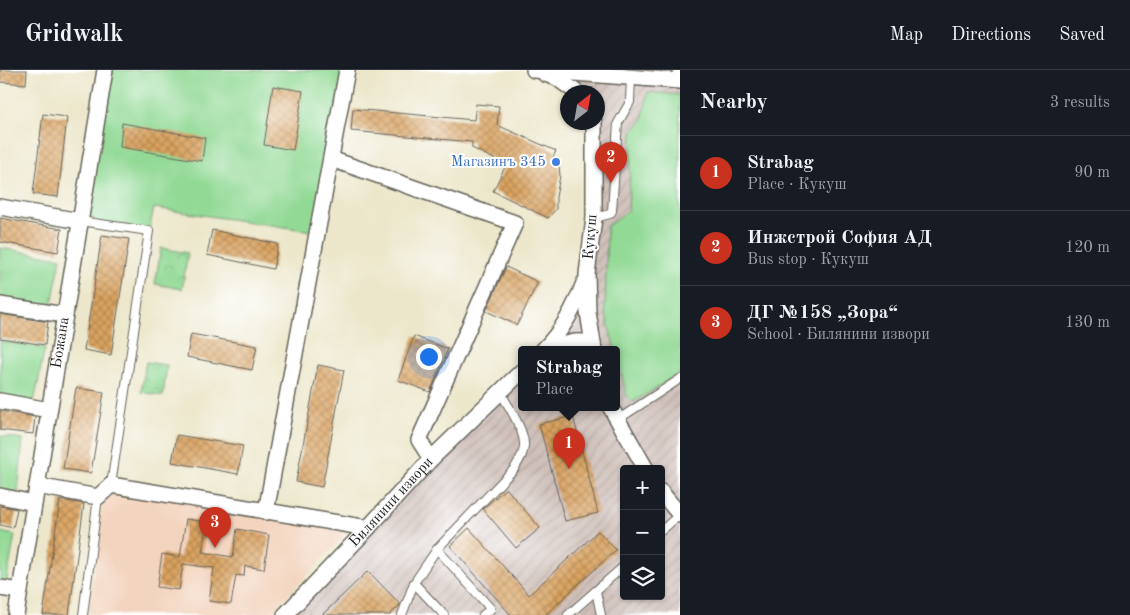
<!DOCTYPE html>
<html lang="en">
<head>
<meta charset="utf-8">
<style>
  body { margin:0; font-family:"Old Standard TT",serif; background:#20242c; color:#f1f3f6 }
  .controls { position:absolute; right:15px; bottom:15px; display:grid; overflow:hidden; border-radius:5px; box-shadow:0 1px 4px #0004 }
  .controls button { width:45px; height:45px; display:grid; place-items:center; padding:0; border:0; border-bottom:1px solid #363941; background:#171b24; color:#f1f3f6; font:25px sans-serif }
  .compass { position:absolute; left:560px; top:15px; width:45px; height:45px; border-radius:50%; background:#171b24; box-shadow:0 1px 4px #0004; rotate:31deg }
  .you { position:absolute; left:428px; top:286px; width:18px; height:18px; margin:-12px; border:4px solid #fff; border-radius:50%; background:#1a73e8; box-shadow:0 0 0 8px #1a73e833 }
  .badge { display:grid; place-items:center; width:32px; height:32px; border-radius:50%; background:#c8321e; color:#fff; font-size:16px; font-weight:700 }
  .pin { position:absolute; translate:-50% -41px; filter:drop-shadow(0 1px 2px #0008) }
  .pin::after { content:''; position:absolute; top:26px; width:18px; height:15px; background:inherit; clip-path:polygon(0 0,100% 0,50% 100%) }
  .popup { position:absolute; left:518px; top:276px; width:102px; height:65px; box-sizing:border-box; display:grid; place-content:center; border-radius:5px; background:#171b24; filter:drop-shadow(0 1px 4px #0005); font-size:16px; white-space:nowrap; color:#9ea1a6 }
  .popup b { font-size:19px; color:#f1f3f6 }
  .popup::after { content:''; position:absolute; left:50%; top:100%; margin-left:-10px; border:10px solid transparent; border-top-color:#171b24 }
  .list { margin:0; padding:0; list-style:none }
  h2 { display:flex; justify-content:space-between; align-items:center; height:65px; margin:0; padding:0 20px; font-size:21px }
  h2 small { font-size:16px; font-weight:400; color:#9ea1a6 }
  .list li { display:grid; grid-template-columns:32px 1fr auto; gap:15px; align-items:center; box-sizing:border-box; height:75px; padding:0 20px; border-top:1px solid #363941 }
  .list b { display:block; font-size:19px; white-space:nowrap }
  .list p { margin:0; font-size:16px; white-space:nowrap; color:#9ea1a6 }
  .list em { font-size:16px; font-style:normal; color:#9ea1a6 }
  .icon { flex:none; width:28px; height:28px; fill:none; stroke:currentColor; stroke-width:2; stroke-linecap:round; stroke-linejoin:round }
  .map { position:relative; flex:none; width:680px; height:545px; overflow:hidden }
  header { display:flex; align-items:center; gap:30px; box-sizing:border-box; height:70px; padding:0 25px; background:#171b24; border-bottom:1px solid #363941 }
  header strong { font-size:24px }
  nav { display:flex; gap:28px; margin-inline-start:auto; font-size:18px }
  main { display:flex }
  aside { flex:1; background:#171b24 }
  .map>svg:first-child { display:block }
  .built { fill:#f3d4be }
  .industrial { fill:url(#industrial-furrows); fill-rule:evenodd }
  .green { fill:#91d994; stroke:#567a58 }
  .park { fill:url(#park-crowns); stroke:#567a58 }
  .building { fill:url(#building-cross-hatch) }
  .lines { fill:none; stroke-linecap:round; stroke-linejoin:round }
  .service-casing { stroke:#656359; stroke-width:10 }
  .minor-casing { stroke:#656359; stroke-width:18 }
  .service { stroke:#fff; stroke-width:8 }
  .minor { stroke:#fff; stroke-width:15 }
  .shop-dot { fill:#3f7fe0; stroke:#fff; stroke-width:2 }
  .labels { text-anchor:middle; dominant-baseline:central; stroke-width:4; stroke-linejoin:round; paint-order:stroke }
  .shop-label { font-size:15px; fill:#366cbe; stroke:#fff; text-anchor:end }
  .street-label { font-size:15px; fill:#1c1c1c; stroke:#fff }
</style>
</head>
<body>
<header>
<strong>Gridwalk</strong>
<nav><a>Map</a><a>Directions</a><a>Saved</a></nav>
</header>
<main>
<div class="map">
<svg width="680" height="545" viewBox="0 0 680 545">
  <defs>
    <pattern id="industrial-furrows" width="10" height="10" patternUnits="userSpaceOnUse" patternTransform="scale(1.25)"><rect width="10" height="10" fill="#cfc0ba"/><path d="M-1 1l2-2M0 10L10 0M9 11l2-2" fill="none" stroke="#b1a49f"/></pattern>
    <pattern id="park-crowns" width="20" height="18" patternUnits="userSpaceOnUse" patternTransform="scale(1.25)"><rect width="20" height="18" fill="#91d994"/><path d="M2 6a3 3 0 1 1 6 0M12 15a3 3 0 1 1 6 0" fill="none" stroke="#7cba7f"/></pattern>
    <pattern id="building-cross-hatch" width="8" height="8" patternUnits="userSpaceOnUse" patternTransform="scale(1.25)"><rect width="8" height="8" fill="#daa360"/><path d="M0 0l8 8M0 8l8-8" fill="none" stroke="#b0844e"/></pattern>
  </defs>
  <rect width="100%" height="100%" fill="#fff"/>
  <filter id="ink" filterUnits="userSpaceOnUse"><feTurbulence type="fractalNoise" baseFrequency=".02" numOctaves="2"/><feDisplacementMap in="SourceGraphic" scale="10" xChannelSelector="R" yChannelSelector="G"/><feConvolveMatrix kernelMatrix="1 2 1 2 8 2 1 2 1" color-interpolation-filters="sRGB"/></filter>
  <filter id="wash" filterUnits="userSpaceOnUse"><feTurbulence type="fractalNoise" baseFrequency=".0096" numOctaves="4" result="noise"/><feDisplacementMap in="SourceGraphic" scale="20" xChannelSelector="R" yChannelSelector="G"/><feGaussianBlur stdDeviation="1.12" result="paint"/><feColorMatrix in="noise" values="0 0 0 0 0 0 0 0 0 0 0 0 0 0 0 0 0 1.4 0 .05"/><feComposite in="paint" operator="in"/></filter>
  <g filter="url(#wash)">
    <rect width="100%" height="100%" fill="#ece7cb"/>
    <path class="built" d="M115,419L350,460L269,545H98L89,543L103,431Z"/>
    <path class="industrial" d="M557,8L680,11V545H285L521,301L522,338H616V280H543L587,204L598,52V22H576ZM624,399H661V526H624Z"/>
    <g class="green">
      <path d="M105,0H347L318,162L154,138L149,161L80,151Z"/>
      <path d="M648,22L680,25V303L634,332L627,327L617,286L616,280H615L605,241L607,156L628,141L632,62L642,51Z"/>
      <path d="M0,178L61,188L51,239L0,230Z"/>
      <path d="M0,271L45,278L34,333L0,327Z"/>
      <path d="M0,366L23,369L18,423L0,420Z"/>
      <path d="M0,462L15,465L6,514L0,513Z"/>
    </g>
    <g class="park">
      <path d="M161,178L188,183L182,219L155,214Z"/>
      <path d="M146,292L167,295L163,326L141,322Z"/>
    </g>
    <g id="blocks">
      <g class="building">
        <path d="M0,0H27L26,14L0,12Z"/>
        <path d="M273,16L303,21L293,80L264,75Z"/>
        <path d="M476,34L499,36L497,55L556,81L552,89L559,95L560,106L556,127V139L548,148L493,121L506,95L472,78V72L351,61L353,39L474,50Z"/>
        <path d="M43,44L67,47L58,127L33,124Z"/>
        <path d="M122,53L205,68L202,91L120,77Z"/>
        <path d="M0,148L62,159L58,182L0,172Z"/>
        <path d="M212,160L278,174L273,199L207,185Z"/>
        <path d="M102,165L129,169L111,285L84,280Z"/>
        <path d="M506,197L538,212L517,255L486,241Z"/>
        <path d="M0,244L48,252L45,275L0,268Z"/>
        <path d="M191,264L257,276L252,300L187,287Z"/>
        <path d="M414,266L448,279L430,322L398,310Z"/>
        <path d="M318,295L344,300L322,417L296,412Z"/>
        <path d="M76,318L104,322L91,403L63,399Z"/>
        <path d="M0,341L35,347L33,364L0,360Z"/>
        <path d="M573,346L598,443L565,451L539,354Z"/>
        <path d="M177,365L243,376L238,404L172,392Z"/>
        <path d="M506,418L540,458L516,478L483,439Z"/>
        <path d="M60,430L84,434L69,545H43Z"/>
        <path d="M0,436L17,439L13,458L0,455Z"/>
        <path d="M186,449L207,452L202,482L233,487L237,459L269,465L264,499L245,496L244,506L236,505L231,534L209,531L214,498L183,494L179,520L157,517L162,484L180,487Z"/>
        <path d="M469,458L529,525L598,461L616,480L545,545H511L450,476Z"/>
        <path d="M368,501L400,534L399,536L390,545H322Z"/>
      </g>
    </g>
  </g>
  <g filter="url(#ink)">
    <use href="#blocks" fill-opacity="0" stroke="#656359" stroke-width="1"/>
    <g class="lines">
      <defs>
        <g id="service">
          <path d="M674,10L678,0"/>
          <path d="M594,148L610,144L612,141L618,53L630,32L631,7"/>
          <path d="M80,151L149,161L111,415"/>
          <path d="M617,350L680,309"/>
          <path d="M661,461L679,445"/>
          <path d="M414,513L444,545"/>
          <path d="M596,521L601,545"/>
          <path d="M83,545L98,427"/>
          <path d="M402,545L414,513L437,479"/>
          <path d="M483,545L491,539L437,479L514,399C519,391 525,382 524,373C523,357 507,335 500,321"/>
          <path d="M568,545L624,496"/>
        </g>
        <g id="minor">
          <path d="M534,0L680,11"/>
          <path d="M545,4L557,8L576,22"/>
          <path d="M594,52V148L587,204L588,242L594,280"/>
          <path d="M331,89L515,153L419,370L431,389"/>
          <path d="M0,137L80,151"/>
          <path d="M0,235L65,245"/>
          <path d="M543,280C563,260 574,239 584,213"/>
          <path d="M552,280C569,273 575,269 593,274"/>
          <path d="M0,331L49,340"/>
          <path d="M611,338L646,399"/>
          <path d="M37,416L98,427L111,415L368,458"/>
          <path d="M661,422L680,445"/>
          <path d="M0,426L34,433"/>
          <path d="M266,442L347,0"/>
          <path d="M0,518L20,521"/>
          <path id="s1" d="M16,545L105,0"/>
          <path id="s2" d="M285,545L368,458L431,389L522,301"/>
        </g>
      </defs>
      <use href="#service" class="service-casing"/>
      <use href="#minor" class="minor-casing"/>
      <use href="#service" class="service"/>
      <use href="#minor" class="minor"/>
    </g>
  </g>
  <circle class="shop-dot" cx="556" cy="92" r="5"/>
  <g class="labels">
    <g class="shop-label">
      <text x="546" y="92">Магазинъ 345</text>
    </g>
    <g class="street-label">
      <text transform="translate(591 167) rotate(-85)">Кукуш</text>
      <text stroke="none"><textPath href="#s1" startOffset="276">Божана</textPath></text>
      <text stroke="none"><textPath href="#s2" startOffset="155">Билянини извори</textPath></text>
    </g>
  </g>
</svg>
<div class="controls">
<button>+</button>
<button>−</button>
<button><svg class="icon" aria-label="layers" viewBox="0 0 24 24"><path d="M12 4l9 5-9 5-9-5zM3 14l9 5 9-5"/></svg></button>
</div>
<svg class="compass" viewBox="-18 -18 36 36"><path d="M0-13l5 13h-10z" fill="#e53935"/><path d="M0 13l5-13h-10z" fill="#9ea1a6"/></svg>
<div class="you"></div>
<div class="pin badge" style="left:569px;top:399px">1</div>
<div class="popup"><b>Strabag</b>Place</div>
<div class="pin badge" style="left:611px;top:113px">2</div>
<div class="pin badge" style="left:215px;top:478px">3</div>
</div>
<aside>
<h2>Nearby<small>3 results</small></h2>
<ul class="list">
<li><span class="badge">1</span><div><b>Strabag</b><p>Place · Кукуш</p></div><em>90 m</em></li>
<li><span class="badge">2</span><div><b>Инжстрой София АД</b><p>Bus stop · Кукуш</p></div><em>120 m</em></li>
<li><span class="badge">3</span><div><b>ДГ №158 „Зора“</b><p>School · Билянини извори</p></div><em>130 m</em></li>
</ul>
</aside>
</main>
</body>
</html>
